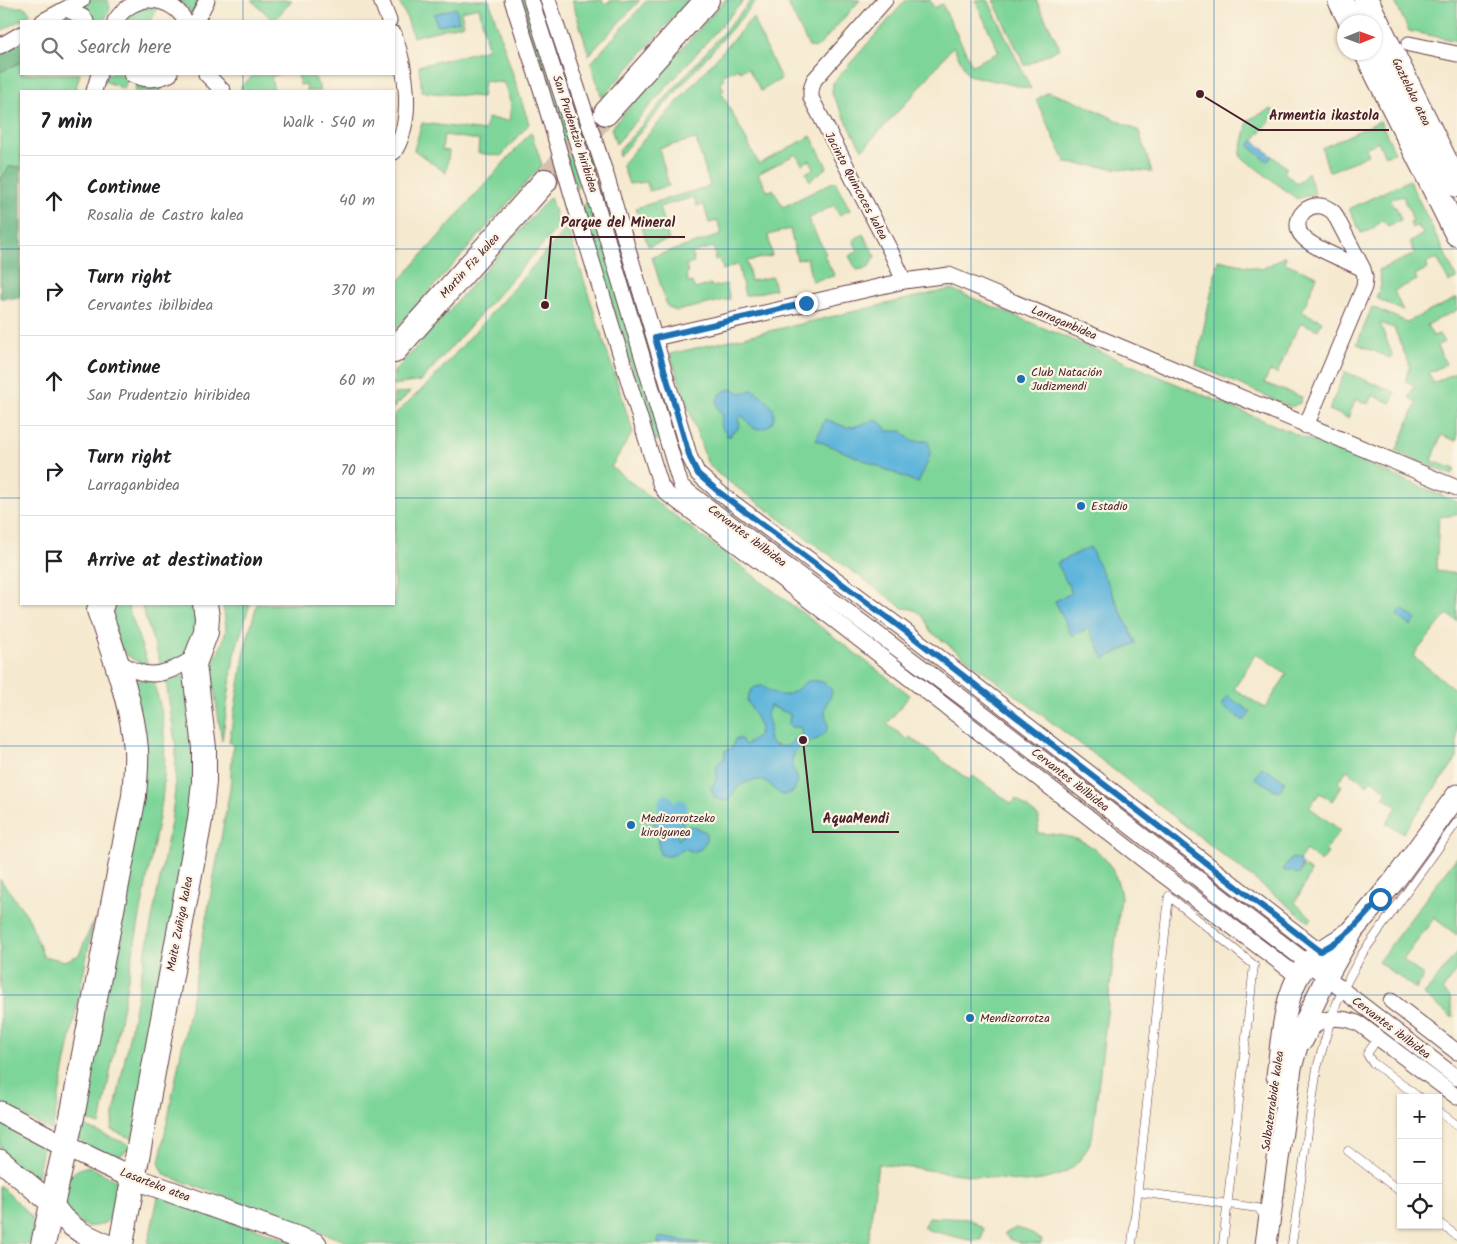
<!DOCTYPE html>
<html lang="en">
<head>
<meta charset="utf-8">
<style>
  body { margin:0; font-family:Kalam,sans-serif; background:#f6f6f6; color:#202124 }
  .controls { position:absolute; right:15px; bottom:15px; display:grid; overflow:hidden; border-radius:0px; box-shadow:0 1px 4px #0004 }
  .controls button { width:45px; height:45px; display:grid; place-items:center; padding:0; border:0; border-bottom:1px solid #e0e0e0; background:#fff; color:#202124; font:25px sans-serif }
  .compass { position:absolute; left:1337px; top:15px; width:45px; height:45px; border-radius:50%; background:#fff; box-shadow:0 1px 4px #0004; rotate:89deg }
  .stop { position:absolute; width:15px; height:15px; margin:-11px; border:4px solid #1f6fb2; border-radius:50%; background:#fff }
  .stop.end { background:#1f6fb2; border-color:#fff; box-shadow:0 1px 5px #0008 }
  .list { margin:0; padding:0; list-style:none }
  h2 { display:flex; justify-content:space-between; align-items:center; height:65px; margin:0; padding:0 20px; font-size:21px }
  h2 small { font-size:16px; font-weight:400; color:#757577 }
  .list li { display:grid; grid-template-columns:32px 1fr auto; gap:15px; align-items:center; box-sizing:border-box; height:90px; padding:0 20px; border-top:1px solid #e0e0e0 }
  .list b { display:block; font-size:19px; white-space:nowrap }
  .list p { margin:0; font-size:16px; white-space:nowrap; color:#757577 }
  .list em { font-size:16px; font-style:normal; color:#757577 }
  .icon { flex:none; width:28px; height:28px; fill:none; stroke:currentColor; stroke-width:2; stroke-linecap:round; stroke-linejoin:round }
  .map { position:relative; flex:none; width:1457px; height:1244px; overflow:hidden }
  .search { position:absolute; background:#fff; box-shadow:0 1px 4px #0004; left:20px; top:20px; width:375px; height:55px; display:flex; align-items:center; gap:12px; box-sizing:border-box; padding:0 18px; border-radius:0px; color:#757577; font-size:19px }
  .panel { position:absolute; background:#fff; box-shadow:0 1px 4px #0004; left:20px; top:90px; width:375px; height:515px; border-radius:0px }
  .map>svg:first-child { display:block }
  .green { fill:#7ed59a; stroke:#647a62; fill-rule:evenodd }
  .forest { fill:#66b682; stroke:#586a56 }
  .water { fill:#5eb5db; stroke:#546a83; fill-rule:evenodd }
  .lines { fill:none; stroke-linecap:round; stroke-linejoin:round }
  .canal { stroke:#5eb5db; stroke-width:15 }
  .primary-tunnel { stroke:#d3c1ae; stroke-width:24; stroke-dasharray:24 12; stroke-linecap:butt }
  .lane-casing { stroke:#643d44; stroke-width:9 }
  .street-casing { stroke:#643d44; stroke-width:17 }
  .secondary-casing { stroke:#643d44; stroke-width:23 }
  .primary-casing { stroke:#643d44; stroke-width:26 }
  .lane { stroke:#fff; stroke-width:8 }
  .street { stroke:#fff; stroke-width:15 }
  .secondary { stroke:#fff; stroke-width:21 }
  .primary { stroke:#fff; stroke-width:24 }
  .route { stroke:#1f6fb2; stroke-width:6 }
  .grid { fill:none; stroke:#1f6fb2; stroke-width:1; stroke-opacity:0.55 }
  .poi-dot { fill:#1f6fb2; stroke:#fcf5e5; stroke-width:2 }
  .labels { text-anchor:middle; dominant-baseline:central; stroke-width:4.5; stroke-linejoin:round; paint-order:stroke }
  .street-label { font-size:12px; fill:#4a1f2b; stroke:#fcf5e5 }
  .poi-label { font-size:12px; fill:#4a1f2b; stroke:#fcf5e5; text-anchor:start }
  .leader { fill:none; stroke:#4a1f2b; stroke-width:2 }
  .callout-dot { fill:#4a1f2b; stroke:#fcf5e5; stroke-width:2 }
  .callout-label { font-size:14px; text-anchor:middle; font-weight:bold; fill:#4a1f2b; stroke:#fcf5e5; stroke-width:4.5; stroke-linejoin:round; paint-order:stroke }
</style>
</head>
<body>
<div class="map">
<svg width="1457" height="1244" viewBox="0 0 1457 1244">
  <rect width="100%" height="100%" fill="#fcf5e5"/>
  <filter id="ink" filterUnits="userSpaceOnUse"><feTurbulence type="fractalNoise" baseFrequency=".02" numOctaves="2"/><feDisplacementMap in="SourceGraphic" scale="10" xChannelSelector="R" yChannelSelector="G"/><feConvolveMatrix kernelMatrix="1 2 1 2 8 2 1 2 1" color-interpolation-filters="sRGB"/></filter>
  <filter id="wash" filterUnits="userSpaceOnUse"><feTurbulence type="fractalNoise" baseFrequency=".0096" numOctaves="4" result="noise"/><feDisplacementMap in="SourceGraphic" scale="20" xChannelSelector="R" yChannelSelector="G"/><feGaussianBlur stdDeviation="1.12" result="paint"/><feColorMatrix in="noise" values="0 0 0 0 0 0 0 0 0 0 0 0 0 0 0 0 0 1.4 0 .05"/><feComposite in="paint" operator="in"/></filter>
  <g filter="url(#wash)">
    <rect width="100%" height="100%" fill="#f5e9cf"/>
    <g class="green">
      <path d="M89,0H108L110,9L104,21H93L77,7Z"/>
      <path d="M178,0H201L192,16L188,9Z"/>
      <path d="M251,0H292L274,21Z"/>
      <path d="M398,0H489L529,124L501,156L478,153L479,140L444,135L442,150L449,151L446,173L414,150L422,123L485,131L487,118L509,121L511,104L504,83L484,81L482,97L422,92L419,66L488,49L479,7L461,11L464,24L413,37L407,18Z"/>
      <path d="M516,0H543L595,168L576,189Z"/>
      <path d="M572,0H602L604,4L613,0H619L620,2L640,0L589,55Z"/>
      <path d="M647,0H689L602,98L591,63Z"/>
      <path d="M725,0H744L616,144L611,128Z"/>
      <path d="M752,0H757L619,156L618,152Z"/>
      <path d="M786,0H860L817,48L809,47Z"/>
      <path d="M906,0H930L934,8L942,4L972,65L999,52L975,0H988L1031,89L968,75L953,46L917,91L862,150L832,94L833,83Z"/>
      <path d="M993,0H1036L1060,48L1025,66Z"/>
      <path d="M1394,0H1457V41L1409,31Z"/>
      <path d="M0,7H24L26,8L31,14L0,32Z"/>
      <path d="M151,7L157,8L151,21H124C132,11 139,8 151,7Z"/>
      <path d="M753,17L755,24L781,79L761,91L748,68L740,71L738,68L722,76L724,79L720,81L724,90L721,92L759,164L811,136L827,167L810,181L806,173L814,168L810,160L802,164L796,154L758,174L768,192L773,189L783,207L835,181L850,210L839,215L834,205L808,219L826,254L824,256L835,276L812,281L807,258L797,260L790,229L768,235L772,256L747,261L751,281L772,277L775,289L745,296L738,264L723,270L720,258L715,260L714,257L716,256L713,247L692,253L694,263L686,265L688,272L686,273L688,283L692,282L695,289L711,284L712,287L726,284L730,299L676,311L667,306L652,257L721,235L718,221L709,223L704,205L697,206L694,197L659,207L669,240L648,246L636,208L710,186L696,139L659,148L669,186L649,191L647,182L629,184L622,164Z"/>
      <path d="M21,62V74H80L75,91H21V167H9L0,181V72Z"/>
      <path d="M104,74H120L127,80L124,89L102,80Z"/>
      <path d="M255,74H279L271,77L274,91H243L240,87Z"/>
      <path d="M298,74H313L321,91H307L306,84L300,85Z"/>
      <path d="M137,83H164L160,91H134Z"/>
      <path d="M1048,92L1083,104L1139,131L1152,172L1066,163L1036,100Z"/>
      <path d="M1271,109L1284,119L1283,121L1275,114L1249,146L1268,161L1272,156L1287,168L1284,172L1298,184L1308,172L1315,193L1297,199L1240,156L1248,120Z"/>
      <path d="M1380,121L1395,152L1385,156L1378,142L1365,148L1368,155L1329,172L1322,148Z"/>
      <path d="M531,132L542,165L394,331V287Z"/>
      <path d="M1409,180L1457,279L1449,282L1437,258L1426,263L1428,268L1415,275L1417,280L1394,291L1403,311L1376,298L1381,285L1379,270L1415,254L1410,242L1423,234L1418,226L1412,228L1410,223L1413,222L1408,205H1406L1403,196L1391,199L1393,207H1396L1401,220L1388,226L1382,220L1371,230L1361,233L1349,209Z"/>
      <path d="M601,186L678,427C672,437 665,439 654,440L582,208Z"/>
      <path d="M550,197L559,226L421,381L394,385V372Z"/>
      <path d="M567,228L633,432L611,467L910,695L887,724L908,740L910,737L969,780L973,776L1012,804L1016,799L1039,817L1038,833C1048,834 1059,834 1069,837C1099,844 1117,868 1121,897L1092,1138C1078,1172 1059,1179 1025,1182L878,1164L868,1244H353L165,1175L159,1163L192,997L230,789L233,744L229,742L246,644L257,604H394V415L430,382Z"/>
      <path d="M863,234L875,256L868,268L857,270L849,256L858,251L853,240Z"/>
      <path d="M1286,256L1285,263L1317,276L1302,312L1322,321L1318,330L1301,323L1292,339L1277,374L1270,371L1264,383L1302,397L1300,403L1291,407L1196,365L1218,260L1262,269Z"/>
      <path d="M951,289L1457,502V515L1439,517L1436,571L1457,574V621L1447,614L1413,656L1457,691V758L1403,833L1386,823L1397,807L1383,797L1387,791L1372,779L1367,785L1347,770L1338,782L1342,786L1332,801L1320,793L1309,807L1340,830L1325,851L1328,853L1321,862L1306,850L1299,860L1292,858L1293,871L1297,874L1302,870V865L1311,872L1295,903L1312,918L1309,922L1091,752L930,631C925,616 919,608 903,608L717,473L707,462L670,354ZM1256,653L1287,674L1265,708L1234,689Z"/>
      <path d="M1457,298V310L1427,325L1433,336L1439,334L1444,342L1437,346L1446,364L1429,373L1433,383L1457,372V441L1441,435L1432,461L1455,469L1452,475L1396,452L1417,402L1409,398L1414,385L1405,381L1410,367L1394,328L1380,323L1392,354L1390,358L1357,344L1372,307L1407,322Z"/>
      <path d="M1345,372L1395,392L1391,403L1372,395L1368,404L1356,399L1348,418L1329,410Z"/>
      <path d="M410,392L394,408V394Z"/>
      <path d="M116,604H127L148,665C129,660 121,652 116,634C112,621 110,617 116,604Z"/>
      <path d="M141,604H195C199,613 197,617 195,627C191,648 185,662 161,665Z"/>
      <path d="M223,604H250L234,655L222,741L215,695L210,672L212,665L223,642L226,628Z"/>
      <path d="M184,676L199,776L133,1139L111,1130L171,822L175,791L176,748L166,681Z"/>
      <path d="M153,680C156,691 160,703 162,714C166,743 165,772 162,801L100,1125L77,1117L126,867L130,681Z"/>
      <path d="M1457,857V935L1434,918L1403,960L1424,976L1416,989L1378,962Z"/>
      <path d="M0,879L29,918L43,956L65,961L79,955L94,920L52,1131L0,1104Z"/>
      <path d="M1457,952V969L1442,991L1450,997L1453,1018L1424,995Z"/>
      <path d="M0,1120L44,1143L36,1182L0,1153Z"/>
      <path d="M76,1123L132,1146L121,1155L109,1158L84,1145L76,1135Z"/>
      <path d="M89,1166L118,1182C124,1199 116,1222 96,1226C93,1226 88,1227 84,1225C78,1222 71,1215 65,1211C64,1206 61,1199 62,1194C63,1178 75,1169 89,1166Z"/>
      <path d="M0,1185L30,1215L34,1224L30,1244H0Z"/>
      <path d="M159,1193L299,1244H148Z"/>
      <path d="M929,1217L969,1219L984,1229L981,1240H969L928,1230L923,1227Z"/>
      <path d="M1016,1228L1027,1231L1042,1240L1041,1244C1026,1244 1013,1244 1004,1234Z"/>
    </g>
    <g class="forest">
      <path d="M21,41V62L0,72V53Z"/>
      <path d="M9,167H21V298H0V181Z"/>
    </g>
    <g class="water">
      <path d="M456,8L459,21L437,26L434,14Z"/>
      <path d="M1253,140L1272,156L1267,161L1249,146Z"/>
      <path d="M732,389L741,393L751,390C760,392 767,401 773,408C777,421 769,430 755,429C749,426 748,419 741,416L738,419L740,424L737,430L731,433V436H727V433L721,428L720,423L723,416C712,405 716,391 732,389Z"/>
      <path d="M825,419L848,428L849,426L853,427L875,420L880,422L888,431H902L912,441H927C936,452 923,471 918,483L816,440Z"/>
      <path d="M1090,547L1136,643L1104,659L1089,628L1072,636L1055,601L1072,593L1057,563Z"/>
      <path d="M1402,609L1416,620L1411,626L1397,615Z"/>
      <path d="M808,681C818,680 828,681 832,692C831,698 825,703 825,710C824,718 832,724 826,732C817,744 797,741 793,757C788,775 805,773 793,792L783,795C775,792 773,787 767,782C759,777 742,782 736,789C734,792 732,796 730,800L722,801L714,797L711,788C713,785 715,783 716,780C719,769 711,766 724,759L725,751L732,748L735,739H741L745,745C773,731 755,720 747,700C749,692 752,686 762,686C770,691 781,699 791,693C798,690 801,684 808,681ZM770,706L790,714L789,724L791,727H800L802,732L801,735C796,737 794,742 789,745C784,748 769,746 768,738C768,734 771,730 770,726C770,722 767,719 767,714Z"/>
      <path d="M1227,696L1251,712L1244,721L1221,706Z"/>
      <path d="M1262,767L1285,781L1279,792L1255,778Z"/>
      <path d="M669,811L682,818L683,823L676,833L679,840L688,826C695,826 700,830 706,832V841L701,849L693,852L684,848C675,854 670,859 660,854C656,838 663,839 653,823C655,814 660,812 669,811Z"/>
      <path d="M1292,858L1299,860L1302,865L1300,874H1297L1292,871H1284V867Z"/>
      <path d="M659,1237L705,1244H658Z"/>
    </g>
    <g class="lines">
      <g class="canal">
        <path d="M666,802V812"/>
        <path d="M675,815L680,807"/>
      </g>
    </g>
  </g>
  <g filter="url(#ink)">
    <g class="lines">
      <path class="primary-tunnel" d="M545,181L606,113"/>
      <defs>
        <g id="lane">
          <path d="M1378,1038L1367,1054L1372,1062L1420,1098"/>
          <path d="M1438,1111L1457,1125"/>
          <path d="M1348,1151L1401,1192"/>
          <path d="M1138,1192L1258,1208L1262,1213L1264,1219"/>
          <path d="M1438,1222L1457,1236"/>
          <path d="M1132,1244L1169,896L1254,965L1223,1244"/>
          <path d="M1292,1244L1317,1068L1332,1015L1342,991L1362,954L1457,822"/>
        </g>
        <g id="street">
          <path d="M150,0C165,1 178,7 185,21"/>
          <path d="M381,0L389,21"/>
          <path d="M512,0L541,89L577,212L654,464L661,486L666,493L766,567L1150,865L1299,977"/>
          <path d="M531,0L594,195L681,486L988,717L1457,1078"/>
          <path d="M548,0L606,175L690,458L698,474L720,493L904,630L1320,951"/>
          <path d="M885,0L814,80L811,90V98L890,250L904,281"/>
          <path d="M66,9L83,17L86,21"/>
          <path d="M43,21L82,0"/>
          <path d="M115,21C123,9 132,3 147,0"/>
          <path d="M196,21L207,0"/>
          <path d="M394,34C406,69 415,118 394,152"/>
          <path d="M1409,44L1457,54"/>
          <path d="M0,46L21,34"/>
          <path d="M131,74C144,81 157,80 170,74"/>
          <path d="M206,74L223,91"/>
          <path d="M94,91L99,74"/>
          <path d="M655,338L904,281L949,275L1457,488"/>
          <path d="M1306,426L1364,287L1365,277L1363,269L1334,213C1312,192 1287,221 1303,237C1314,249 1348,261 1363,269"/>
          <path d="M116,659C144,682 167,676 195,657"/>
          <path d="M1391,1001L1457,1052"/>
          <path d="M1305,1042C1308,1036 1311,1029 1315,1025C1327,1015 1349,1018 1361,1025L1457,1097"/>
        </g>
        <g id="secondary">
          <path d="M1277,1076C1282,1040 1283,986 1311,960C1322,949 1336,943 1349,933"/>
          <path d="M0,1112L55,1141L133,1178L316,1244"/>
          <path d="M0,1160L52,1204L62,1217L72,1226L82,1233L105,1244"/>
          <path d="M1266,1244L1291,1068L1301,1031L1326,978L1353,930L1394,881L1457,795"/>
        </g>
        <g id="primary">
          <path d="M1340,0L1351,22"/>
          <path d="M1366,0L1457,185"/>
          <path d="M1366,52L1457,234"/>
          <path d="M606,113L707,0"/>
          <path d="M394,351L545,181"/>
          <path d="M43,1244L72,1117L134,796C135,781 137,765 136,749C132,702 114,655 99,610L102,604"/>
          <path d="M121,1244L200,820L204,782V748L194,664L206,632L207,617L205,604"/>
        </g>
      </defs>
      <use href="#lane" class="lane-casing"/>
      <use href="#street" class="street-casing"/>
      <use href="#secondary" class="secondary-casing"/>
      <use href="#primary" class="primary-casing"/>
      <use href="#lane" class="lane"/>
      <use href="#street" class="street"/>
      <use href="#secondary" class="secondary"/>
      <use href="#primary" class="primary"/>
    </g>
  </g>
  <g class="lines" filter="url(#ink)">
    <path class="route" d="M806,303L655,338L690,458L698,474L720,493L904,630L1320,951C1348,937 1359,922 1380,899"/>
  </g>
  <path class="grid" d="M243,0V21M486,0V1244M728,0V1244M971,0V1244M1214,0V1244M243,74V91M0,249H21M394,249H1457M0,498H21M394,498H1457M243,604V1244M0,746H1457M0,995H1457"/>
  <g class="poi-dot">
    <circle cx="1021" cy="379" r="5"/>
    <circle cx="1081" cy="506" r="5"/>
    <circle cx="631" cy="825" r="5"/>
    <circle cx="970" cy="1018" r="5"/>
  </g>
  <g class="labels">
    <g class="street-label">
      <text transform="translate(1411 92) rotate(64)">Gaztelako atea</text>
      <text transform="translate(575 134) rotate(72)">San Prudentzio hiribidea</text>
      <text transform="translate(856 186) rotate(62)">Jacinto Quincoces kalea</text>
      <text transform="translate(470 266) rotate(-48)">Martin Fiz kalea</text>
      <text transform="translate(1064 323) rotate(23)">Larraganbidea</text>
      <text transform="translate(747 536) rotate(37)">Cervantes ibilbidea</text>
      <text transform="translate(1070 780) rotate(38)">Cervantes ibilbidea</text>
      <text transform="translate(180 924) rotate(-79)">Maite Zuñiga kalea</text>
      <text transform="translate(1391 1028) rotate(37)">Cervantes ibilbidea</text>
      <text transform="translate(1273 1101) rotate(-82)">Salbaterrabide kalea</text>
      <text transform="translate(155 1185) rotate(21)">Lasarteko atea</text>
    </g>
    <g class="poi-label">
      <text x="1031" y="372">Club Natación<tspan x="1031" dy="14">Judizmendi</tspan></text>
      <text x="1091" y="506">Estadio</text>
      <text x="641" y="818">Medizorrotzeko<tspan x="641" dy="14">kirolgunea</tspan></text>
      <text x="980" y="1018">Mendizorrotza</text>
    </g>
  </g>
  <path class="leader" d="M1200 94L1259 130H1389M545 305L551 237H685M803 740L813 832H899"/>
  <g class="callout-dot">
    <circle cx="1200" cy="94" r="5"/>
    <circle cx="545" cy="305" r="5"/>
    <circle cx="803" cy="740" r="5"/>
  </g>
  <g class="callout-label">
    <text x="1324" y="120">Armentia ikastola</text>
    <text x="618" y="227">Parque del Mineral</text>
    <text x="856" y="823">AquaMendi</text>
  </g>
</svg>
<div class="controls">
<button>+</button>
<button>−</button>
<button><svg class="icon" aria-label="locate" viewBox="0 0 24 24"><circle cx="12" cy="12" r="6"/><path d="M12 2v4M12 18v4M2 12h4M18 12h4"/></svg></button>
</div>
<svg class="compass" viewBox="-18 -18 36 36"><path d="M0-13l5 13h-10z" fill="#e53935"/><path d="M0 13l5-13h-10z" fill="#757577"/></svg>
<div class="stop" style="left:1380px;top:899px"></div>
<div class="stop end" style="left:806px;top:303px"></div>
<div class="search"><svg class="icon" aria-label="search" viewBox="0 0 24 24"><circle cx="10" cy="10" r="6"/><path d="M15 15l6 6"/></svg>Search here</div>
<section class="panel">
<h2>7 min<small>Walk · 540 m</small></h2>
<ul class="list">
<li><svg class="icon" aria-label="ahead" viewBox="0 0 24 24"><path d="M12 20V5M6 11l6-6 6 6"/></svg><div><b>Continue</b><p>Rosalia de Castro kalea</p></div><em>40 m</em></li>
<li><svg class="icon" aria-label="right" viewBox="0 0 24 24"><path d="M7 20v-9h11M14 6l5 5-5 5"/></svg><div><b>Turn right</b><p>Cervantes ibilbidea</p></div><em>370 m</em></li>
<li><svg class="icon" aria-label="ahead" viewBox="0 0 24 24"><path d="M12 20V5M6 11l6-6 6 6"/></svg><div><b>Continue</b><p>San Prudentzio hiribidea</p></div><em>60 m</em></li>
<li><svg class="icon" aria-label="right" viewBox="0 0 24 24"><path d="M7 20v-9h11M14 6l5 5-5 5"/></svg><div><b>Turn right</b><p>Larraganbidea</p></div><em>70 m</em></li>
<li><svg class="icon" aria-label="arrive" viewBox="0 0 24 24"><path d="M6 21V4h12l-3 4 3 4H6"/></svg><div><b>Arrive at destination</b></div></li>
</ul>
</section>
</div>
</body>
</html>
